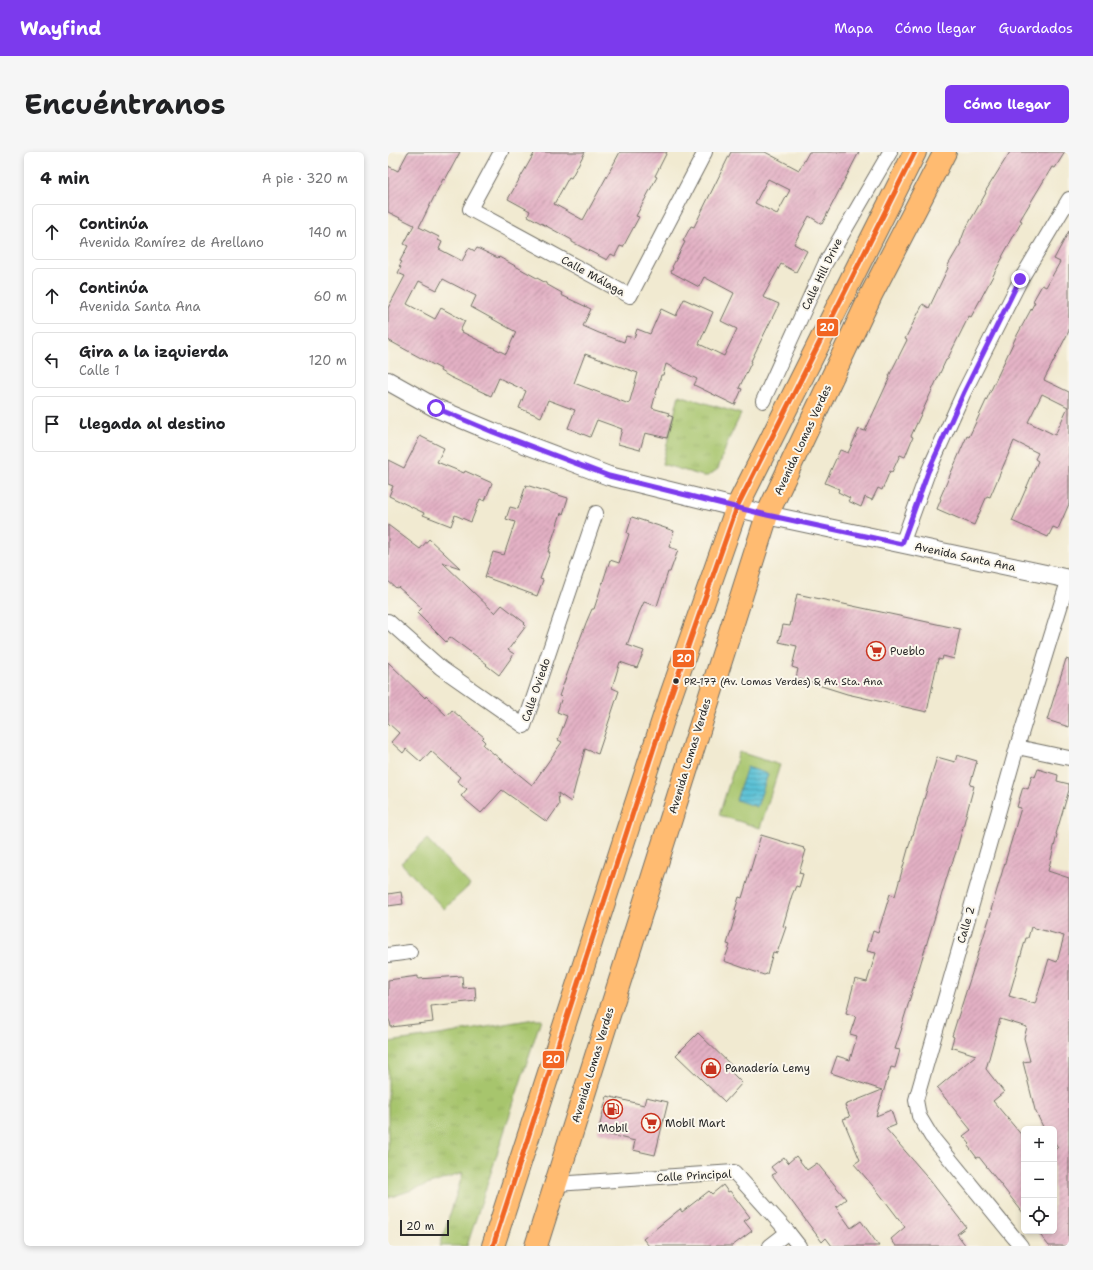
<!DOCTYPE html>
<html lang="es">
<head>
<meta charset="utf-8">
<style>
  body { margin:0; font-family:"Shantell Sans",sans-serif; background:#f6f6f6; color:#202124 }
  .controls { position:absolute; right:12px; bottom:12px; display:grid; overflow:hidden; border-radius:6px; box-shadow:0 2px 6px #0003 }
  .controls button { width:36px; height:36px; display:grid; place-items:center; padding:0; border:0; border-bottom:1px solid #e0e0e0; background:#fff; color:#202124; font:20px sans-serif }
  .scale { position:absolute; left:12px; bottom:10px; width:49px; box-sizing:border-box; padding-left:4px; border:2px solid #2b2b2b; border-top:0; font-size:11px; line-height:14px; white-space:nowrap; color:#2b2b2b; -webkit-text-stroke:3px #fbf7ec; paint-order:stroke }
  .stop { position:absolute; width:12px; height:12px; margin:-9px; border:3px solid #7c3aed; border-radius:50%; background:#fff }
  .stop.end { background:#7c3aed; border-color:#fff; box-shadow:0 1px 4px #0008 }
  .list { margin:0; padding:0; list-style:none }
  h2 { display:flex; justify-content:space-between; align-items:center; height:52px; margin:0; padding:0 16px; font-size:17px }
  h2 small { font-size:13px; font-weight:400; color:#757577 }
  .list li { display:grid; grid-template-columns:26px 1fr auto; gap:12px; align-items:center; box-sizing:border-box; height:56px; margin:0 8px 8px; padding:0 8px; border:1px solid #e0e0e0; border-radius:6px }
  .list b { display:block; font-size:15px; white-space:nowrap }
  .list p { margin:0; font-size:13px; white-space:nowrap; color:#757577 }
  .list em { font-size:13px; font-style:normal; color:#757577 }
  .icon { flex:none; width:22px; height:22px; fill:none; stroke:currentColor; stroke-width:2; stroke-linecap:round; stroke-linejoin:round }
  .map { position:relative; flex:none; width:681px; height:1094px; overflow:hidden; border-radius:6px }
  header { display:flex; align-items:center; gap:24px; box-sizing:border-box; height:56px; padding:0 20px; background:#7c3aed; color:#fff }
  header strong { font-size:19px }
  nav { display:flex; gap:22px; margin-inline-start:auto; font-size:14px }
  .intro { display:flex; align-items:center; justify-content:space-between; box-sizing:border-box; height:96px; padding:0 24px }
  h1 { margin:0; font-size:28px }
  .button { padding:10px 18px; border-radius:6px; background:#7c3aed; color:#fff; font-size:14px; font-weight:700 }
  main { display:flex; gap:24px; padding:0 24px }
  aside { flex:1; background:#fff; border-radius:6px; box-shadow:0 2px 6px #0003 }
  .map>svg:first-child { display:block }
  .grass { fill:url(#grass-tufts); stroke:#69784c }
  .pitch { fill:#a7c56d; stroke:#69784c }
  .water { fill:url(#water-rules); stroke:#427680 }
  .building { fill:url(#building-hatch); fill-rule:evenodd }
  .lines { fill:none; stroke-linecap:round; stroke-linejoin:round }
  .minor-casing { stroke:#706e65; stroke-width:16 }
  .tertiary-casing { stroke:#706e65; stroke-width:20 }
  .trunk-casing { stroke:#706e65; stroke-width:24 }
  .minor { stroke:#fff; stroke-width:14 }
  .tertiary { stroke:#fff; stroke-width:18 }
  .trunk { stroke:#ffbb71; stroke-width:22 }
  .bus-1-casing { stroke:#fbf7ec; stroke-width:8 }
  .bus-1 { stroke:#f26522; stroke-width:5 }
  .route { stroke:#7c3aed; stroke-width:5 }
  .bus-dot { fill:#2b2b2b; stroke:#fbf7ec; stroke-width:1.5 }
  .labels { text-anchor:middle; dominant-baseline:central; stroke-width:4; stroke-linejoin:round; paint-order:stroke }
  .bus-label { font-size:10px; fill:#2b2b2b; stroke:#fbf7ec; text-anchor:start }
  .street-label { font-size:11px; fill:#2b2b2b; stroke:#fbf7ec }
  .poi-label { font-size:11px; fill:#2b2b2b; stroke:#fbf7ec; text-anchor:start }
  .line-badge { stroke:#fbf7ec; stroke-width:1.5 }
  .badge-label { font-size:11px; text-anchor:middle; font-weight:bold; fill:#fff }
</style>
</head>
<body>
<header>
<strong>Wayfind</strong>
<nav><a>Mapa</a><a>Cómo llegar</a><a>Guardados</a></nav>
</header>
<div class="intro"><h1>Encuéntranos</h1><a class="button">Cómo llegar</a></div>
<main>
<aside>
<h2>4 min<small>A pie · 320 m</small></h2>
<ul class="list">
<li><svg class="icon" aria-label="ahead" viewBox="0 0 24 24"><path d="M12 20V5M6 11l6-6 6 6"/></svg><div><b>Continúa</b><p>Avenida Ramírez de Arellano</p></div><em>140 m</em></li>
<li><svg class="icon" aria-label="ahead" viewBox="0 0 24 24"><path d="M12 20V5M6 11l6-6 6 6"/></svg><div><b>Continúa</b><p>Avenida Santa Ana</p></div><em>60 m</em></li>
<li><svg class="icon" aria-label="left" viewBox="0 0 24 24"><path d="M17 20v-9H6M10 6l-5 5 5 5"/></svg><div><b>Gira a la izquierda</b><p>Calle 1</p></div><em>120 m</em></li>
<li><svg class="icon" aria-label="arrive" viewBox="0 0 24 24"><path d="M6 21V4h12l-3 4 3 4H6"/></svg><div><b>Llegada al destino</b></div></li>
</ul>
</aside>
<div class="map">
<svg width="681" height="1094" viewBox="0 0 681 1094">
  <defs>
    <pattern id="grass-tufts" width="24" height="20" patternUnits="userSpaceOnUse"><rect width="24" height="20" fill="#a7c56d"/><path d="M3 7l-1-3M5 7V3M7 7l1-3M15 17l-1-3M17 17v-4M19 17l1-3" fill="none" stroke="#90a95f"/></pattern>
    <pattern id="water-rules" width="6" height="5" patternUnits="userSpaceOnUse"><rect width="6" height="5" fill="#58c0d5"/><path d="M0 2.5h6" fill="none" stroke="#499cad"/></pattern>
    <pattern id="building-hatch" width="6" height="6" patternUnits="userSpaceOnUse"><rect width="6" height="6" fill="#e3b0c4"/><path d="M-1 1l2-2M0 6l6-6M5 7l2-2" fill="none" stroke="#b88f9f"/></pattern>
  </defs>
  <rect width="100%" height="100%" fill="#fbf7ec"/>
  <filter id="ink" filterUnits="userSpaceOnUse"><feTurbulence type="fractalNoise" baseFrequency=".025" numOctaves="2"/><feDisplacementMap in="SourceGraphic" scale="8" xChannelSelector="R" yChannelSelector="G"/><feConvolveMatrix kernelMatrix="1 2 1 2 8 2 1 2 1" color-interpolation-filters="sRGB"/></filter>
  <filter id="wash" filterUnits="userSpaceOnUse"><feTurbulence type="fractalNoise" baseFrequency=".012" numOctaves="4" result="noise"/><feDisplacementMap in="SourceGraphic" scale="16" xChannelSelector="R" yChannelSelector="G"/><feGaussianBlur stdDeviation="0.9" result="paint"/><feColorMatrix in="noise" values="0 0 0 0 0 0 0 0 0 0 0 0 0 0 0 0 0 1.4 0 .05"/><feComposite in="paint" operator="in"/></filter>
  <g filter="url(#wash)">
    <rect width="100%" height="100%" fill="#f1ead1"/>
    <g class="grass">
      <path d="M291,243L353,262L340,289L330,317L320,324H315L274,312Z"/>
      <path d="M146,867H153L79,1094H52L75,1021L0,1046V890L51,883Z"/>
    </g>
    <g class="pitch">
      <path d="M351,600L392,613L372,676L331,663Z"/>
      <path d="M39,687L82,733L56,757L13,711Z"/>
    </g>
    <path class="water" d="M359,615L380,622L369,655L348,648Z"/>
    <g id="blocks">
      <g class="building">
        <path d="M20,0H72L57,28L55,27L31,75L51,85L50,88L54,90L51,97L74,109L81,96L87,99L89,96L110,106L111,105L158,131V132L174,141L173,143L203,157L195,174L211,181L236,190L238,184L246,186L249,177L262,182L273,157L288,164L296,147L325,160L311,192L336,204L349,177L333,169L346,141L316,125L311,135L283,120L285,116L284,115L297,90L295,89L303,74L306,75L343,0H377L411,18L421,0H471L434,72L421,64L406,92L419,99L408,120L393,112L375,145L391,152L363,209H364L351,236L354,237L347,253L306,233L309,227L278,212L275,223H273L264,256L281,261L280,263L285,265L279,286L257,281L252,298L230,292L234,277L209,268L202,285L180,276L187,258L160,248L153,265L131,256L138,239L111,226L103,244L62,225L52,219L53,217L0,188V156L17,124L10,121L13,115L11,114L14,110L12,109L20,94L16,92L26,73L0,60V14L10,19ZM380,27L402,38L389,62L367,51ZM55,127L88,144L83,155L128,180L118,202L72,179L77,169L53,156L47,167L19,152L31,129L49,138ZM197,202L250,221L241,252L186,231Z"/>
        <path d="M147,0H197L183,26L181,25L166,52L195,68L232,0H279L267,24L269,25L248,64L251,65L235,95L232,94L227,104L223,102L219,108L184,90V88L140,64L142,59L120,47Z"/>
        <path d="M622,0H677L667,16L664,15L632,68L634,69L614,105H615L583,165L581,164L559,208H558L523,284L525,285L517,305L512,303L504,320L502,319L494,338L490,336L484,348L477,345L473,355L460,349L462,346L450,340L451,337L437,331L452,298L460,301L471,277L477,279L502,225L501,224L519,188L517,187L535,152L541,156L560,116L559,115L573,91H572L577,78L598,41L597,40Z"/>
        <path d="M681,79V179L656,228L681,240V352L670,377L665,375L660,385L624,369L650,309L647,307L650,301L626,289L602,345L599,344L586,373L549,357L553,347L552,346L579,284L581,285L627,187L647,150L645,149L654,133L658,135L672,110L666,107ZM654,242L680,255L667,283L640,270Z"/>
        <path d="M32,284L56,296L49,310L76,321L77,319L104,331L97,349L92,347L83,370L67,363L63,374L35,363L36,361L1,344L5,334L0,332V308L16,316Z"/>
        <path d="M138,333L180,346L175,362L173,361L160,400H162L152,427L155,428L149,444L97,425L105,400L116,403L127,370L118,367L122,355L130,357Z"/>
        <path d="M244,365L286,379L281,395L290,398L282,420H280L269,454L256,450L251,461L239,493L256,499L249,516L232,510L224,536L231,539L210,602L197,597L183,650L170,641L171,653L159,670L114,638L93,661L73,644L79,637L69,629L72,625L43,599L33,610L18,597L15,601L3,590L11,581L0,571V510L37,546L38,544L59,564L64,558L79,571L96,585L94,587L97,590L95,593L144,633L174,590L170,588L179,564L169,560L174,545L171,544L198,471L204,457H206L222,408L231,411L241,382L239,381Z"/>
        <path d="M0,373L32,397L41,387L72,416L54,410L107,461L114,453L137,471L136,472L138,474L120,498L126,502L111,523L98,513L99,512L62,485L58,490L29,461L34,456L10,435L8,436L0,429Z"/>
        <path d="M409,442L572,477L566,507L555,504L554,508L550,507L539,560L459,542L408,526L410,517L404,515L409,494L391,490L395,473L402,474Z"/>
        <path d="M678,507L681,508V575L659,568Z"/>
        <path d="M569,603L589,609L582,633L586,634L569,697L563,714L562,715L513,876H514L507,897L512,898L507,916L503,915L488,964L503,958L508,973L498,977L537,1022L578,1075L569,1082L578,1094H508L503,1087L517,1075L491,1041L466,1012L472,1008L455,967L462,965L457,953L494,938L443,921L449,904L462,908L469,884L462,882L468,864L458,861L467,827L479,830L488,801L479,799L485,779L490,781L502,742L507,744L524,683H525L549,605L567,610Z"/>
        <path d="M650,617L670,623L669,629L681,632V638L668,682L669,683L660,719L681,726V1094H661L649,1079H666V999L670,995L666,990V977H656L647,958L635,910L642,909L636,886L639,875L612,867L598,917L616,940L605,949L636,986V1062L591,1005L589,1006L580,994L582,992L575,984L583,978L549,936L588,903L563,895L566,885L564,884L604,758H603L633,656L629,655L635,635L640,637L644,623L647,625ZM643,775L676,784L669,810L661,807L647,852L621,844L638,786H640Z"/>
        <path d="M373,683L416,696L415,697L418,698L411,721L415,722L411,735L408,734L404,743L395,774L398,775L389,801L385,800L379,822L376,823L336,809L342,793L339,792L349,759L347,758L351,745L354,746Z"/>
        <path d="M13,740L15,752L0,754V742Z"/>
        <path d="M30,824V827L74,824L75,836L87,835L88,849L43,854L45,870L3,875L2,870L0,866V828Z"/>
        <path d="M310,881L345,915L341,918L354,931L337,950L288,903Z"/>
        <path d="M219,944L256,953L258,945L280,950L267,1003L245,998L247,989L210,980Z"/>
        <path d="M408,1004L419,1018L429,1011L458,1047L448,1055L463,1076L473,1069L491,1094H444L438,1086L434,1090L384,1023L388,1021L383,1015L396,1005L400,1011Z"/>
        <path d="M335,1033L340,1040L342,1039L362,1065L356,1069L364,1079L344,1094H261L255,1087L292,1057L294,1060L321,1039L324,1042Z"/>
      </g>
    </g>
  </g>
  <g filter="url(#ink)">
    <use href="#blocks" fill-opacity="0" stroke="#706e65" stroke-width="1"/>
    <g class="lines">
      <defs>
        <g id="minor">
          <path d="M113,0L82,57L242,144L317,0"/>
          <path d="M375,249L437,112L502,0"/>
          <path d="M514,392L540,320L576,240L633,127L681,47"/>
          <path d="M0,469L53,516L136,574L208,361"/>
          <path d="M629,595L681,606"/>
          <path d="M0,803L22,800"/>
          <path d="M168,1032L346,1020L400,1080L411,1094"/>
          <path d="M382,1094L400,1080"/>
          <path d="M633,1094L543,984L531,964L528,948L629,595L681,426"/>
        </g>
        <path id="tertiary" d="M0,229L48,256L105,280L221,324L379,363L681,427"/>
        <g id="trunk">
          <path d="M105,1094L283,543L349,355L527,0"/>
          <path d="M148,1094L379,363L483,143L557,0"/>
        </g>
      </defs>
      <use href="#minor" class="minor-casing"/>
      <use href="#tertiary" class="tertiary-casing"/>
      <use href="#trunk" class="trunk-casing"/>
      <use href="#minor" class="minor"/>
      <use href="#tertiary" class="tertiary"/>
      <use href="#trunk" class="trunk"/>
      <defs>
        <path id="bus-1" d="M105,1094L283,543L349,355L527,0"/>
      </defs>
      <use href="#bus-1" class="bus-1-casing"/>
      <use href="#bus-1" class="bus-1"/>
    </g>
  </g>
  <g class="lines" filter="url(#ink)">
    <path class="route" d="M48,256L105,280L221,324L379,363L514,392L540,320L576,240L632,127"/>
  </g>
  <defs>
    <symbol id="supermarket-ring" viewBox="-11 -11 22 22"><circle r="9.5" fill="#fbf7ec" stroke="#c8321e" stroke-width="1.5"/><path d="M-6-5.5h2.5l.6 2H6L4.5 2H-2.5L-4.4-4H-6ZM-1.5 3.2a1.3 1.3 0 1 0 .1 0ZM3 3.2a1.3 1.3 0 1 0 .1 0Z" fill="#c8321e"/></symbol>
    <symbol id="shop-ring" viewBox="-11 -11 22 22"><circle r="9.5" fill="#fbf7ec" stroke="#c8321e" stroke-width="1.5"/><path d="M-5-2.5h2.3a2.7 3.5 0 0 1 5.4 0H5L5.5 6h-11ZM-1.5-2.5h3a1.5 2.3 0 0 0-3 0Z" fill="#c8321e"/></symbol>
    <symbol id="fuel-ring" viewBox="-11 -11 22 22"><circle r="9.5" fill="#fbf7ec" stroke="#c8321e" stroke-width="1.5"/><path d="M-5.5-6h7V0h2V4h1.3V-2.5L3-4.5l.8-.8L6-3V5H2.5V1h-1V6h-7ZM-4.2-4.7v3.2H.2V-4.7Z" fill="#c8321e"/></symbol>
  </defs>
  <g fill-rule="evenodd">
    <use href="#supermarket-ring" x="477" y="488" width="22" height="22"/>
    <use href="#shop-ring" x="312" y="905" width="22" height="22"/>
    <use href="#fuel-ring" x="214" y="946" width="22" height="22"/>
    <use href="#supermarket-ring" x="252" y="960" width="22" height="22"/>
  </g>
  <circle class="bus-dot" cx="288" cy="529" r="3.5"/>
  <g class="labels">
    <g class="bus-label">
      <text x="296" y="529">PR-177 (Av. Lomas Verdes) &amp; Av. Sta. Ana</text>
    </g>
    <g class="street-label">
      <text transform="translate(434 122) rotate(-64)">Calle Hill Drive</text>
      <text transform="translate(205 124) rotate(29)">Calle Málaga</text>
      <text transform="translate(415 288) rotate(-65)">Avenida Lomas Verdes</text>
      <text transform="translate(577 405) rotate(12)">Avenida Santa Ana</text>
      <text transform="translate(148 538) rotate(-71)">Calle Oviedo</text>
      <text transform="translate(302 604) rotate(-73)">Avenida Lomas Verdes</text>
      <text transform="translate(578 773) rotate(-74)">Calle 2</text>
      <text transform="translate(205 913) rotate(-73)">Avenida Lomas Verdes</text>
      <text transform="translate(306 1024) rotate(-3)">Calle Principal</text>
    </g>
    <g class="poi-label">
      <text x="502" y="499">Pueblo</text>
      <text x="337" y="916">Panadería Lemy</text>
      <text x="277" y="971">Mobil Mart</text>
      <text x="225" y="976" text-anchor="middle">Mobil</text>
    </g>
  </g>
  <g class="line-badge">
    <rect x="428" y="166" width="23" height="19" rx="4" fill="#f26522"/>
    <rect x="284" y="497" width="23" height="19" rx="4" fill="#f26522"/>
    <rect x="154" y="898" width="23" height="19" rx="4" fill="#f26522"/>
  </g>
  <g class="badge-label">
    <text x="439" y="179">20</text>
    <text x="296" y="510">20</text>
    <text x="165" y="911">20</text>
  </g>
</svg>
<div class="controls">
<button>+</button>
<button>−</button>
<button><svg class="icon" aria-label="locate" viewBox="0 0 24 24"><circle cx="12" cy="12" r="6"/><path d="M12 2v4M12 18v4M2 12h4M18 12h4"/></svg></button>
</div>
<div class="scale">20 m</div>
<div class="stop" style="left:48px;top:256px"></div>
<div class="stop end" style="left:632px;top:127px"></div>
</div>
</main>
</body>
</html>
